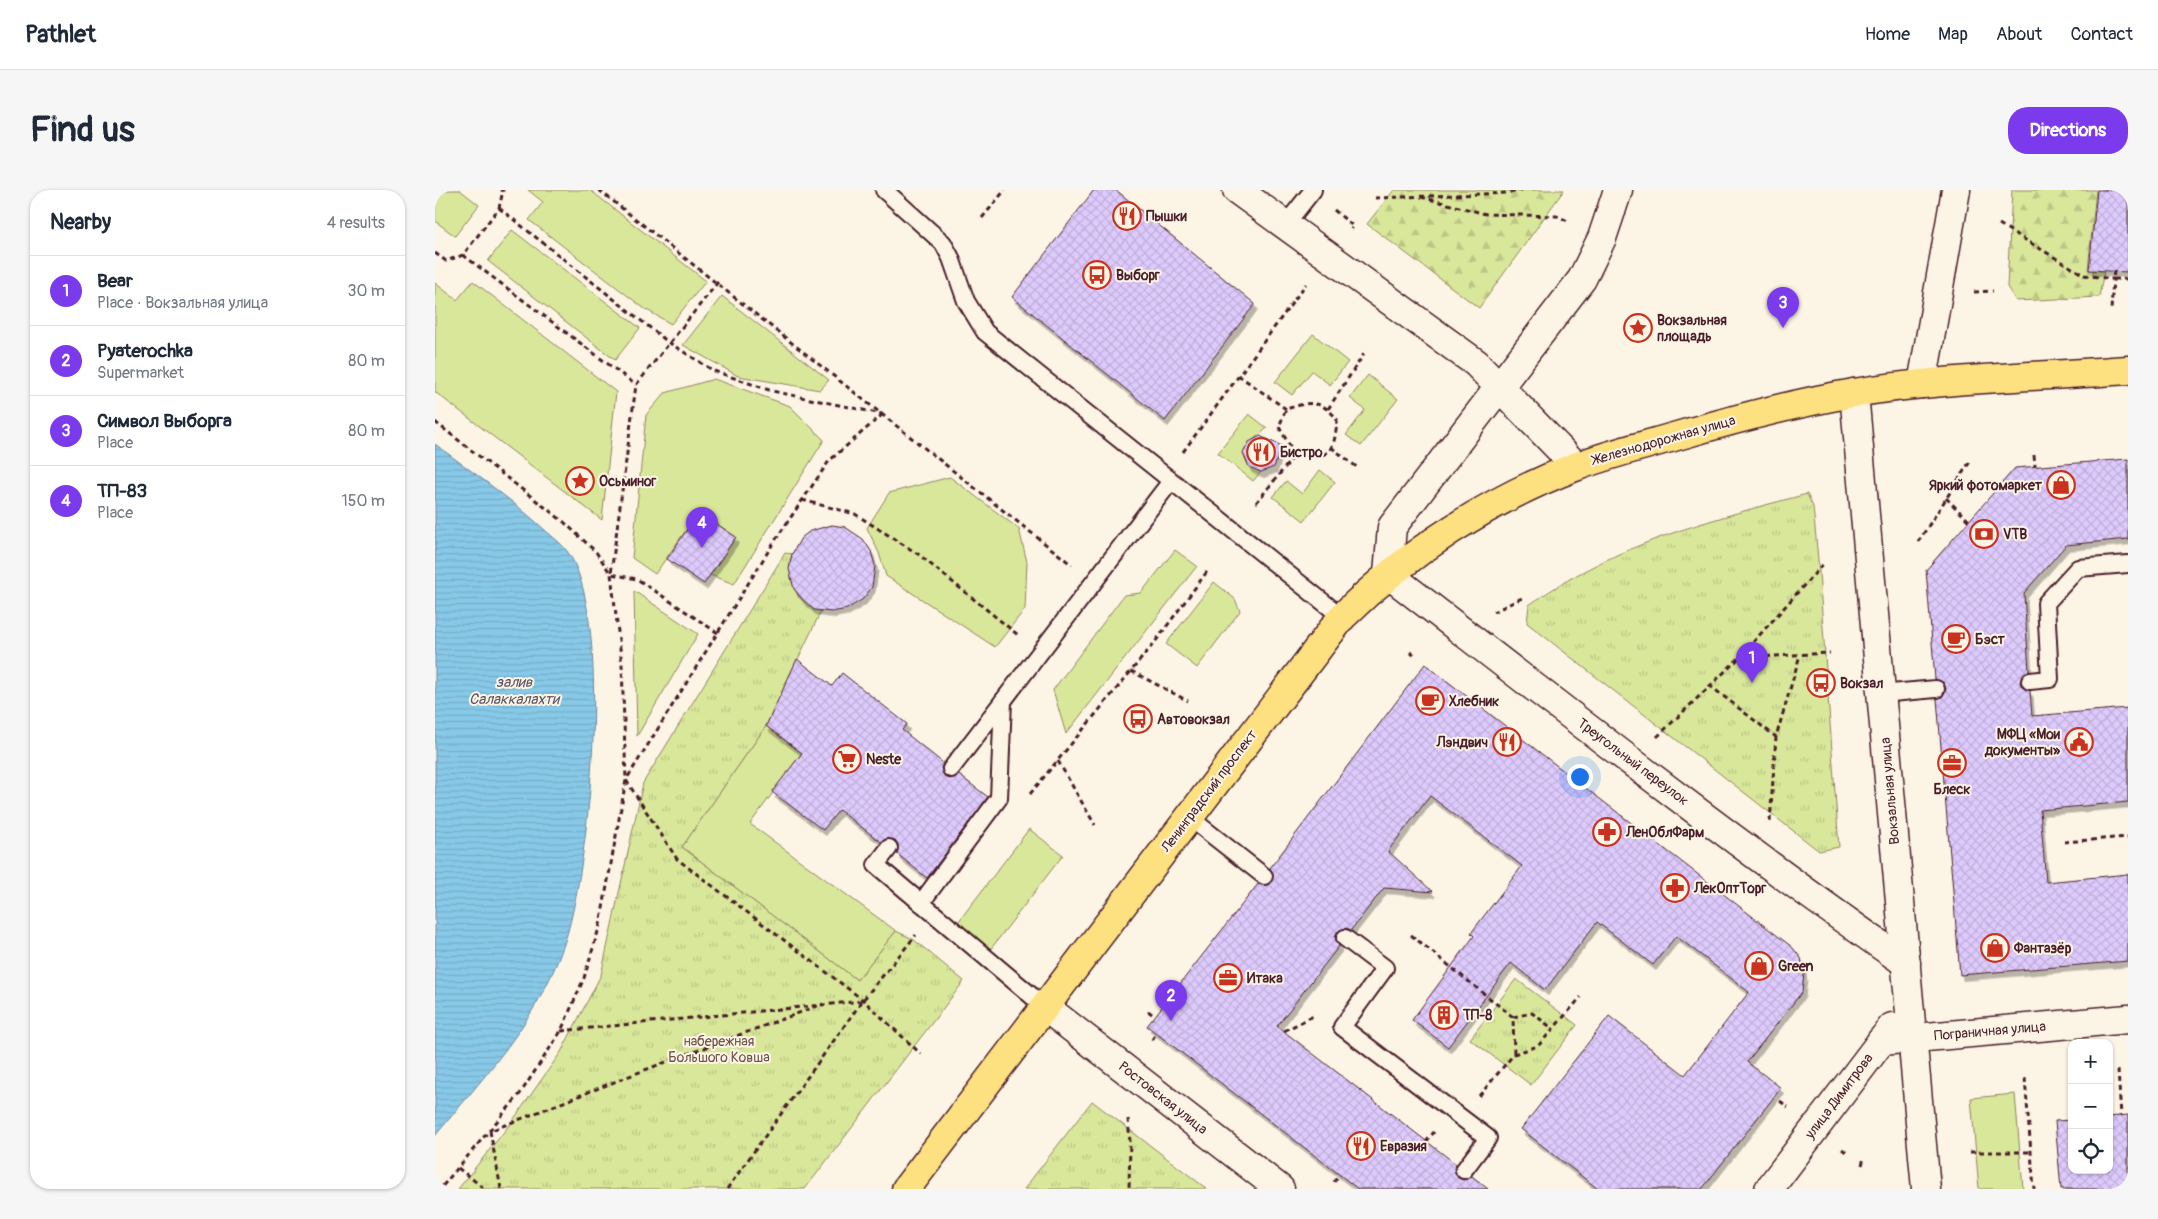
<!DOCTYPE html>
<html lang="en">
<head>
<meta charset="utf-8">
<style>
  body { margin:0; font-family:Pangolin,sans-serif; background:#f6f6f7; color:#1f2937 }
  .controls { position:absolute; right:15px; bottom:15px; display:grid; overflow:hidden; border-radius:10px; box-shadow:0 1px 4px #0004 }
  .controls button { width:45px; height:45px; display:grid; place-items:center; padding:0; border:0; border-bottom:1px solid #e0e1e3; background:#fff; color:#1f2937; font:25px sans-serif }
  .you { position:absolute; left:1144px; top:586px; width:18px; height:18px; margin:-12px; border:4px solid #fff; border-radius:50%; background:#1a73e8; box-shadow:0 0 0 8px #1a73e833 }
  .badge { display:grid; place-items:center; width:32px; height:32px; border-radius:50%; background:#7c3aed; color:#fff; font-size:16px; font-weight:700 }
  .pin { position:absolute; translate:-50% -41px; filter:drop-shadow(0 1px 2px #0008) }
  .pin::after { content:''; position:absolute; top:26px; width:18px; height:15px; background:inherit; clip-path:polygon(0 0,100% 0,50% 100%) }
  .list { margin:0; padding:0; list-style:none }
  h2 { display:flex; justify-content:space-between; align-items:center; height:65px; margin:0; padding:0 20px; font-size:21px }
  h2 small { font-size:16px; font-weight:400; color:#747a83 }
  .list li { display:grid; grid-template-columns:32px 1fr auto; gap:15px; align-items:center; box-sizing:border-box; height:70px; padding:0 20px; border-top:1px solid #e0e1e3 }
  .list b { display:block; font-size:19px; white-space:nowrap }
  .list p { margin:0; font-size:16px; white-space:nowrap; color:#747a83 }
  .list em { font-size:16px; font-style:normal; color:#747a83 }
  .icon { flex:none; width:28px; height:28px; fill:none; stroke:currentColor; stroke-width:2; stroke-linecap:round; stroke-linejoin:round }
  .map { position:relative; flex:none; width:1693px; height:999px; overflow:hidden; border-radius:20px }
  header { display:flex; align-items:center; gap:30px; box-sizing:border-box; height:70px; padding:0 25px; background:#fff; border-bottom:1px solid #e0e1e3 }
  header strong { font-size:24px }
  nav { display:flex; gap:28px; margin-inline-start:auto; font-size:18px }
  .intro { display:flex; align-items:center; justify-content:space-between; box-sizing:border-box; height:120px; padding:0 30px }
  h1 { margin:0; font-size:35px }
  .button { padding:12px 22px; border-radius:20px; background:#7c3aed; color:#fff; font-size:18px; font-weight:700 }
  main { display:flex; gap:30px; padding:0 30px }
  aside { flex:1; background:#fff; border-radius:20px; box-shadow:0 1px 4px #0004 }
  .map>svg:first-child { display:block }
  .grass { fill:#d8e79a; stroke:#918362 }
  .forest { fill:url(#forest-firs); stroke:#918362 }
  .park { fill:url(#park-tufts); stroke:#918362 }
  .water { fill:url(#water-rules); stroke:#6f859c }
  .building { fill:url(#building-cross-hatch); stroke:#4a1f2b; filter:url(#shadow) }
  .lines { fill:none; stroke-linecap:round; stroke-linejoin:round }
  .service-casing { stroke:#4a1f2b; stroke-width:20 }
  .minor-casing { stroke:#4a1f2b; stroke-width:31 }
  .tertiary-casing { stroke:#4a1f2b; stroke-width:31 }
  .primary-casing { stroke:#4a1f2b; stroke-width:31 }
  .path { stroke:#4a1f2b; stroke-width:3; stroke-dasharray:5 4; stroke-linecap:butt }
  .service { stroke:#fcf5e5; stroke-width:16 }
  .minor { stroke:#fcf5e5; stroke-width:28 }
  .tertiary { stroke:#fcf5e5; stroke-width:28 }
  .primary { stroke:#fde080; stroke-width:28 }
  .labels { text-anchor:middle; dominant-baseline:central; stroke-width:4; stroke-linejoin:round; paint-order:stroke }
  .poi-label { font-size:14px; font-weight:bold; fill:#4a1f2b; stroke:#fcf5e5; text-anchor:start }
  .street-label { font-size:14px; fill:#4a1f2b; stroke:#fcf5e5 }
  .park-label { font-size:14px; fill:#6e5147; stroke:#fcf5e5 }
  .water-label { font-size:15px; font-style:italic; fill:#5c5264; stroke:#fcf5e5 }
</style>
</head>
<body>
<header>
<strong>Pathlet</strong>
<nav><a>Home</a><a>Map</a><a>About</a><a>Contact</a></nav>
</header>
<div class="intro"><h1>Find us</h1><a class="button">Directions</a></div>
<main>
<aside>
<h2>Nearby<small>4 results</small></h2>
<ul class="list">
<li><span class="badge">1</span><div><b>Bear</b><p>Place · Вокзальная улица</p></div><em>30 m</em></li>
<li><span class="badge">2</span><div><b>Pyaterochka</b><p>Supermarket</p></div><em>80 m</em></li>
<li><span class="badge">3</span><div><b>Символ Выборга</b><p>Place</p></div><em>80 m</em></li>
<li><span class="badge">4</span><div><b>ТП-83</b><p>Place</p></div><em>150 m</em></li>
</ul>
</aside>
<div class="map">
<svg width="1693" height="999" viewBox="0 0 1693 999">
  <defs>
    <pattern id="forest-firs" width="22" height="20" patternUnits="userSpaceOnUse" patternTransform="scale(1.25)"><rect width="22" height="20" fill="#d8e79a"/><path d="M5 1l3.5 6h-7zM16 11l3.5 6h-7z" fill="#bbc685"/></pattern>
    <pattern id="park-tufts" width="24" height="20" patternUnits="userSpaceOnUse" patternTransform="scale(1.25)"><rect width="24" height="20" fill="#d8e79a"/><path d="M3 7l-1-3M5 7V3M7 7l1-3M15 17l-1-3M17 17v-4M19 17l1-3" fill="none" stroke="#bbc685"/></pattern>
    <pattern id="water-rules" width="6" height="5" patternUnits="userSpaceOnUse" patternTransform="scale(1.25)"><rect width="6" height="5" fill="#87c9e8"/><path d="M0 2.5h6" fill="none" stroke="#76acc7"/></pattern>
    <pattern id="building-cross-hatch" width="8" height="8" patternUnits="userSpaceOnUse" patternTransform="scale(1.25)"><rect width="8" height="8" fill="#decbfd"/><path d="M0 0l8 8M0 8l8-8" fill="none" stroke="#c0aed9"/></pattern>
    <filter id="shadow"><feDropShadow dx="3" dy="5.5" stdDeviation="0" flood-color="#0004"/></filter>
  </defs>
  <rect width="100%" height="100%" fill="#fcf5e5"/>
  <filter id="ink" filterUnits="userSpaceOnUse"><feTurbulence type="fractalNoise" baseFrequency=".02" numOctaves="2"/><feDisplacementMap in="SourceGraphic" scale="10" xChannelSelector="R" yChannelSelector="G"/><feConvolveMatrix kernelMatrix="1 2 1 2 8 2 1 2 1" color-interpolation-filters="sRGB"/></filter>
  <g filter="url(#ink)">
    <g class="grass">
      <path d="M0,0H25L44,15L20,46L0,31Z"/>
      <path d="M93,0H155L271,91L236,134L210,119L94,30L108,12Z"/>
      <path d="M77,40L205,138L180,170L53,71Z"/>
      <path d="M38,91L181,202L167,330L0,202V93L22,110Z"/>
      <path d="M287,106L394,190L385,200L303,186L248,155Z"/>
      <path d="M878,144L913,172L895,195L877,181L857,205L840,192Z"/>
      <path d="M933,185L963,209L926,256L911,245L930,220L915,208Z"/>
      <path d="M279,189L355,216L389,250L299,394L275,385L301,347L264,322L220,384L197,368L211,225L230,203Z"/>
      <path d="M814,224L832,238C823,247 814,251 809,262L826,282L818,291L783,263Z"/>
      <path d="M885,280L900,292L869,331L838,307L851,291L867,304Z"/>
      <path d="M515,287L584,339L592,372L590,419L560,457L451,386L444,363L432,338L454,303Z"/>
      <path d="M740,360L762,376L631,544L618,500L689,405L706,403Z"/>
      <path d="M779,392L800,409L805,421L762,478L731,454Z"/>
      <path d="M199,401L263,444L202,546Z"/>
      <path d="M331,536L367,563L315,634L461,741L422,790L247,657Z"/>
      <path d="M594,639L628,665L548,769L514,744Z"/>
      <path d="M1580,904L1588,999H1544L1536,908Z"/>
    </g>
    <g class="forest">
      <path d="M959,0H1129L1044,118L932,34Z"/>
      <path d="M1577,0H1661L1653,80L1669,81L1664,107L1581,111L1572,97Z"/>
    </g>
    <g class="park">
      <path d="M1372,304L1378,317L1383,369L1404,657L1384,661L1092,433L1094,415C1113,402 1133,389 1153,379C1219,344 1300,323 1372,304Z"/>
      <path d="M350,363L357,364C352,391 359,409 386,421L331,536L247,657L422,790L461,741L478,749L529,791L370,999H23L76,933L126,862L166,785L208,593Z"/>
      <path d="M1081,789L1142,835L1096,895L1035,849Z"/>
      <path d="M657,911L772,999H589Z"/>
    </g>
    <path class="water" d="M0,254C37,282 77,309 111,341C118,347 126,353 132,361C179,423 155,683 128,757C103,829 48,888 0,946Z"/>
    <g class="building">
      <path d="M659,0H681L820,114L730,231L577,107Z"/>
      <path d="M1662,0H1693V82L1654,80Z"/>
      <path d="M825,246L847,256L839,277L826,282L814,277L808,263L814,252Z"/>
      <path d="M1693,269V349L1631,355L1589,403L1594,481L1589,483L1585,492L1587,497L1595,501L1597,526L1693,518V612L1605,620L1611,692L1693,684V771L1525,785L1502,509L1507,507L1511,499L1509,493L1500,489L1491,380L1580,278Z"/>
      <path d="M264,322L301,347L269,394L232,369Z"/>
      <path d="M397,335L410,337L428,349L436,361L440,376L437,397L428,409L412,419L397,422L379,420L367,409L359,399L354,379L357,364L366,348L375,341Z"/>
      <path d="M362,469L397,496L407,483L472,534L467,540L508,573L506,578L510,587L515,589L524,585L553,607L492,688L462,664L463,655L460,650L451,649L446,652L404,620L388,640L337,602L367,563L331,536Z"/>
      <path d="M990,474L1357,757L1366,768L1369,784L1367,802L1312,872L1346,898L1267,999H1163L1086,939L1174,826L1250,885L1314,802L1241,746L1218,775L1162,732L1110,800L1076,773L1013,857L977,830L1039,746L1036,743L1087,676L995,606L953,661L998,702L949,698L916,740L911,738L902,742L900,747L904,756L842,836L1021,974L1019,979L1023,988L1028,990L1037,986L1053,999H923L712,836L823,694L832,695L837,692L838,683L835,678Z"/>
      <path d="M1693,925V999H1626L1620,931L1637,930V980H1674V927Z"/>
    </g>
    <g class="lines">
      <defs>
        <g id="service">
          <path d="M449,0L508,53L516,68L531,111L550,142L907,427"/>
          <path d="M851,34L878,0"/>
          <path d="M1595,491L1615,489L1611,413L1643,378L1693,374"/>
          <path d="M1445,504L1501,499"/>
          <path d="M516,579L736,291"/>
          <path d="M754,627L829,686"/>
          <path d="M454,658L441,675L610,817"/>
          <path d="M486,713L564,608L568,511"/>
          <path d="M910,748L950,778L907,837L1053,948L1029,980"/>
        </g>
        <g id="minor">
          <path d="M802,0L1041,173L1141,276"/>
          <path d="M1183,0L1167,48L1147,89L957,337L953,384C1124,516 1294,650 1471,773"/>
          <path d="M1487,194L1521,0"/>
          <path d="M610,817L845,999"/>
          <path d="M1446,851L1693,829"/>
          <path d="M1334,999L1457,837"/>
        </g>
        <path id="tertiary" d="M1419,203L1491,999"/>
        <path id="primary" d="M471,999L907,427C973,362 1054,310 1140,277C1173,264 1208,256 1242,246C1300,229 1359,213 1419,203C1509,188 1602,187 1693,180"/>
      </defs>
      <use href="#service" class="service-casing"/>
      <use href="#minor" class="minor-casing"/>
      <use href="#tertiary" class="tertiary-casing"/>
      <use href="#primary" class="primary-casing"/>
      <g class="path">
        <path d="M164,0L637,375"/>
        <path d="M986,7L1051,24L1122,26L1135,32"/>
        <path d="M940,8L1074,3L1087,0"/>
        <path d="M64,18L233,152L279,181L337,201L447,224"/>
        <path d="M899,20L918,36L916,39"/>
        <path d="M547,28L570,0"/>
        <path d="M1564,34L1649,85L1678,89L1676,120"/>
        <path d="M0,63L11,71L28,65L64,18L68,1L66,0"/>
        <path d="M28,65L201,195"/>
        <path d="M1679,81L1678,89H1693"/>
        <path d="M283,92L201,195L176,384L202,389L283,443"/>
        <path d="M1539,102L1558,101"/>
        <path d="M803,185L851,219"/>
        <path d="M893,219L929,164"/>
        <path d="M448,224L394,271L339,352L191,590L242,669L428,810L486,864"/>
        <path d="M0,232L129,332L161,362L176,384L187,475L191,590L165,735L149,788L126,841L85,904L5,999"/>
        <path d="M896,257L923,278"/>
        <path d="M748,262L871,94"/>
        <path d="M1599,265L1600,277"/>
        <path d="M1511,308L1534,331"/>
        <path d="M367,310L420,324L483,364L583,445"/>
        <path d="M821,313L860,265C894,271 900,262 902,229C884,208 875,212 851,219L844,237L860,265"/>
        <path d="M1483,352L1536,270"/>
        <path d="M1058,422L1087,408"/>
        <path d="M975,462L981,467"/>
        <path d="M1304,468L1395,463"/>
        <path d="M696,481L753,511"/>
        <path d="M1274,495L1341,547"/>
        <path d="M1222,547L1304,468L1389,373"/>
        <path d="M623,571L660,635"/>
        <path d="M595,604L720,452L774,379"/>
        <path d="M1335,632L1341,547L1365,465"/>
        <path d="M1629,652L1693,647"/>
        <path d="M976,745L1078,827L1079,864"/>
        <path d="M713,821L720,826"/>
        <path d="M1078,827L1097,823L1117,838"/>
        <path d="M126,841L427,811"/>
        <path d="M849,841L876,827L879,828"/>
        <path d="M717,850L721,843"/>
        <path d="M1683,880L1686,926"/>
        <path d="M1590,888L1599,999"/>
        <path d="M1044,906L1079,864L1103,856L1146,807"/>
        <path d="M1345,911L1353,917"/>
        <path d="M693,929L695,952L694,999"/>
        <path d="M991,952L999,942"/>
        <path d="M1407,959L1414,964"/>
        <path d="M1535,962H1596"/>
        <path d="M1427,975L1429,968"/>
        <path d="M23,978L50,999"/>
        <path d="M899,992L904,985"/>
        <path d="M66,999L55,941L207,881L388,814"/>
        <path d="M292,999L428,810L481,745"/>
      </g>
      <use href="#service" class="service"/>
      <use href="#minor" class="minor"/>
      <use href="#tertiary" class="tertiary"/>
      <use href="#primary" class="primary"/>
    </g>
  </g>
  <defs>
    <symbol id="restaurant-ring" viewBox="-11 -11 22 22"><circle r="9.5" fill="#fcf5e5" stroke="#c8321e" stroke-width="1.5"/><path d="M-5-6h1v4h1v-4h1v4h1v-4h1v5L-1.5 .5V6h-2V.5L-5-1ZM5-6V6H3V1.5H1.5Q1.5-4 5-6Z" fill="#c8321e"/></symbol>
    <symbol id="bus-ring" viewBox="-11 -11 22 22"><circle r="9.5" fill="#fcf5e5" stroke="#c8321e" stroke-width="1.5"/><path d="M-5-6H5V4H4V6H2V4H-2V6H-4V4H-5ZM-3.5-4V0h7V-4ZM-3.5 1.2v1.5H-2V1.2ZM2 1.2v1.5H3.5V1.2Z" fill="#c8321e"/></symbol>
    <symbol id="sight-ring" viewBox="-11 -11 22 22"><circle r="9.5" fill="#fcf5e5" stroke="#c8321e" stroke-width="1.5"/><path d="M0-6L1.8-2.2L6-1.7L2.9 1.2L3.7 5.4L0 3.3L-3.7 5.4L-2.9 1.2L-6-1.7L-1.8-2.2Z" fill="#c8321e"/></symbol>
    <symbol id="shop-ring" viewBox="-11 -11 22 22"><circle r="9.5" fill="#fcf5e5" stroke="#c8321e" stroke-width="1.5"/><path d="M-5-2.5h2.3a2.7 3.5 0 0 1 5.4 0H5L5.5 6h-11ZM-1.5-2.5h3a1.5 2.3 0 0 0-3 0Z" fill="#c8321e"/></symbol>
    <symbol id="bank-ring" viewBox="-11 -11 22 22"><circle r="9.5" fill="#fcf5e5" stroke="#c8321e" stroke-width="1.5"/><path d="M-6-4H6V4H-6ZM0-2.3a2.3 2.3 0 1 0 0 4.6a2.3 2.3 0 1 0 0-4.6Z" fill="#c8321e"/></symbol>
    <symbol id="cafe-ring" viewBox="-11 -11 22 22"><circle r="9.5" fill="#fcf5e5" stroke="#c8321e" stroke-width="1.5"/><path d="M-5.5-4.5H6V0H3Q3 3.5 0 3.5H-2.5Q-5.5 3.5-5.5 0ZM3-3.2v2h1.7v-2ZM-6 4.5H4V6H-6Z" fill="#c8321e"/></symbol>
    <symbol id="civic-ring" viewBox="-11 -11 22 22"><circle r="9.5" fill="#fcf5e5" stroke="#c8321e" stroke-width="1.5"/><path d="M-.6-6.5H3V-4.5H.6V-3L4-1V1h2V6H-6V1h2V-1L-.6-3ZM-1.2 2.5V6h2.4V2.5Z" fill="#c8321e"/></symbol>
    <symbol id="supermarket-ring" viewBox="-11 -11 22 22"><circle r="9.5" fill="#fcf5e5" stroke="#c8321e" stroke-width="1.5"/><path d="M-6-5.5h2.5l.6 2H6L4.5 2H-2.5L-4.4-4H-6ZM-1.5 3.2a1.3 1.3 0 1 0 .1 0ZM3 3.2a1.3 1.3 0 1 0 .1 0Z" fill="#c8321e"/></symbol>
    <symbol id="office-ring" viewBox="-11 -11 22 22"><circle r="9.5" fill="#fcf5e5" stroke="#c8321e" stroke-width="1.5"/><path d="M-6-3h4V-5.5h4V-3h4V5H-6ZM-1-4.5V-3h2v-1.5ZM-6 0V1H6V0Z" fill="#c8321e"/></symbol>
    <symbol id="pharmacy-ring" viewBox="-11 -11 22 22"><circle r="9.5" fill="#fcf5e5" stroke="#c8321e" stroke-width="1.5"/><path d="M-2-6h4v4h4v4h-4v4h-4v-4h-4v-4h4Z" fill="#c8321e"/></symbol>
    <symbol id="building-ring" viewBox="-11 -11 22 22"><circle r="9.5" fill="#fcf5e5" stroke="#c8321e" stroke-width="1.5"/><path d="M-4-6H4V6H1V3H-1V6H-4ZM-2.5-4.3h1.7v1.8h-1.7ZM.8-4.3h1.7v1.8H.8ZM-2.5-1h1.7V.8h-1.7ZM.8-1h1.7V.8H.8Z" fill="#c8321e"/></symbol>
  </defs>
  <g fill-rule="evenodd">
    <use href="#restaurant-ring" x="676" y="10" width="32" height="32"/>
    <use href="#bus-ring" x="646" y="69" width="32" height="32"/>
    <use href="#sight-ring" x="1187" y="122" width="32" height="32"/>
    <use href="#restaurant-ring" x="810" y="246" width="32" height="32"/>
    <use href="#sight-ring" x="129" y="275" width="32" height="32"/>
    <use href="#shop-ring" x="1610" y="279" width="32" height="32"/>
    <use href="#bank-ring" x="1533" y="328" width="32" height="32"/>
    <use href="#cafe-ring" x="1505" y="433" width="32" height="32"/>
    <use href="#bus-ring" x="1370" y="477" width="32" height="32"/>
    <use href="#cafe-ring" x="979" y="495" width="32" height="32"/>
    <use href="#bus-ring" x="687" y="513" width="32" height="32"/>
    <use href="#restaurant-ring" x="1056" y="536" width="32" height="32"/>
    <use href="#civic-ring" x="1628" y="536" width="32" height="32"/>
    <use href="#supermarket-ring" x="396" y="553" width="32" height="32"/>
    <use href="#office-ring" x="1501" y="557" width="32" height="32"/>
    <use href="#pharmacy-ring" x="1156" y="626" width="32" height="32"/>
    <use href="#pharmacy-ring" x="1224" y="682" width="32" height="32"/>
    <use href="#shop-ring" x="1544" y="742" width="32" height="32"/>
    <use href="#shop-ring" x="1308" y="760" width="32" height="32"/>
    <use href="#office-ring" x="777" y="772" width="32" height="32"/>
    <use href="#building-ring" x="993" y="809" width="32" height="32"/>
    <use href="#restaurant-ring" x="910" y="940" width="32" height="32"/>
  </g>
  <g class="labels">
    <g class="poi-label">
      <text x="711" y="26">Пышки</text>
      <text x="681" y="85">Выборг</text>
      <text x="1222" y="130">Вокзальная<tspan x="1222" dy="16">площадь</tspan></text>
      <text x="845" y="262">Бистро</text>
      <text x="164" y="291">Осьминог</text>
      <text x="1607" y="295" text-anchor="end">Яркий фотомаркет</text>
      <text x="1568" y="344">VTB</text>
      <text x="1540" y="449">Бэст</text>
      <text x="1405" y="493">Вокзал</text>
      <text x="1014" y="511">Хлебник</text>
      <text x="722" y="529">Автовокзал</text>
      <text x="1625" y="544" text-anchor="end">МФЦ «Мои<tspan x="1625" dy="16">документы»</tspan></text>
      <text x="1053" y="552" text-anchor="end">Лэндвич</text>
      <text x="431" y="569">Neste</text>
      <text x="1517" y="599" text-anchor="middle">Блеск</text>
      <text x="1191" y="642">ЛенОблФарм</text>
      <text x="1259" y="698">ЛекОптТорг</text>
      <text x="1579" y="758">Фантазёр</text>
      <text x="1343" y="776">Green</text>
      <text x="812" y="788">Итака</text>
      <text x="1028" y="825">ТП-8</text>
      <text x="945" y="956">Евразия</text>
    </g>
    <g class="street-label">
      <text transform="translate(1229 250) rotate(-16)">Железнодорожная улица</text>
      <text transform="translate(1198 572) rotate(37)">Треугольный переулок</text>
      <text transform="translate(774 601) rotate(-53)">Ленинградский проспект</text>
      <text transform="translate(1455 601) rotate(-95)">Вокзальная улица</text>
      <text transform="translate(1555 841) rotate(-5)">Пограничная улица</text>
      <text transform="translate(1404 906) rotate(-53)">улица Димитрова</text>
      <text transform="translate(728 908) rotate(38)">Ростовская улица</text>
    </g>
    <g class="park-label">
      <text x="284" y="851">набережная<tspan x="284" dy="16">Большого Ковша</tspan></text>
    </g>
    <g class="water-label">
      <text x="79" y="492">залив<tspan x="79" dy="17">Салаккалахти</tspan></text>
    </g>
  </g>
</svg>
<div class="controls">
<button>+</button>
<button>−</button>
<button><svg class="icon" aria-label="locate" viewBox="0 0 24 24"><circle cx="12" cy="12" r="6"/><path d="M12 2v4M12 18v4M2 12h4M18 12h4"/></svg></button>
</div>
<div class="you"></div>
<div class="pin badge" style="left:1317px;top:493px">1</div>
<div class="pin badge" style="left:736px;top:831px">2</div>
<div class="pin badge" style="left:1348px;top:138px">3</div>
<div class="pin badge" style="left:267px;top:358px">4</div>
</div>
</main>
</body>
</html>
